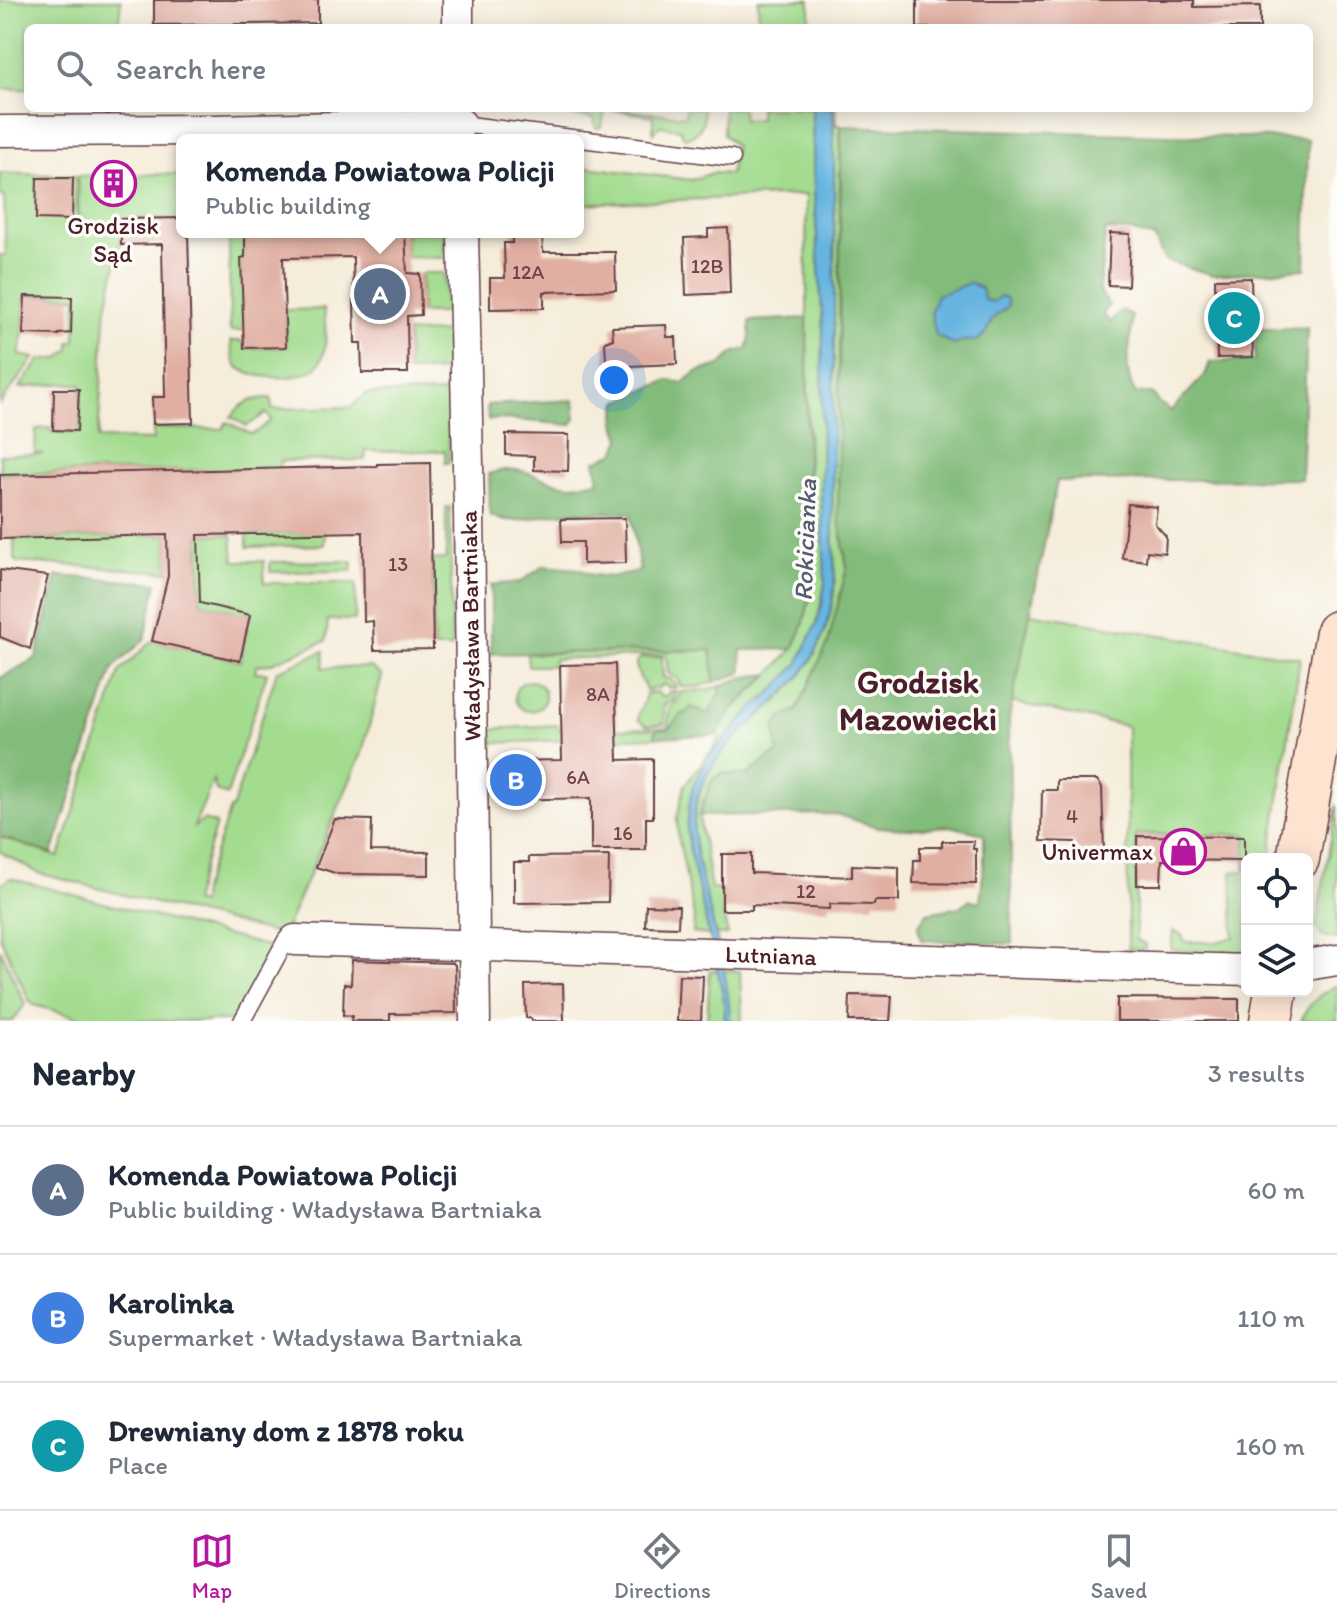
<!DOCTYPE html>
<html lang="en">
<head>
<meta charset="utf-8">
<style>
  body { margin:0; font-family:Itim,sans-serif; background:#f6f6f7; color:#1f2937 }
  .controls { position:absolute; right:24px; bottom:24px; display:grid; overflow:hidden; border-radius:12px; box-shadow:0 4px 20px #0003 }
  .controls button { width:72px; height:72px; display:grid; place-items:center; padding:0; border:0; border-bottom:2px solid #e0e1e3; background:#fff; color:#1f2937; font:40px sans-serif }
  .you { position:absolute; left:614px; top:380px; width:28px; height:28px; margin:-20px; border:6px solid #fff; border-radius:50%; background:#1a73e8; box-shadow:0 0 0 12px #1a73e833 }
  .badge { display:grid; place-items:center; width:52px; height:52px; border-radius:50%; background:#b5179e; color:#fff; font-size:26px; font-weight:700 }
  .pin { position:absolute; translate:-50% -50%; border:4px solid #fff; box-shadow:0 2px 8px #0006 }
  .popup { position:absolute; left:176px; top:134px; width:408px; height:104px; box-sizing:border-box; display:grid; place-content:center; border-radius:12px; background:#fff; filter:drop-shadow(0 2px 6px #0005); font-size:26px; white-space:nowrap; color:#747a83 }
  .popup b { font-size:30px; color:#1f2937 }
  .popup::after { content:''; position:absolute; left:50%; top:100%; margin-left:-16px; border:16px solid transparent; border-top-color:#fff }
  .list { margin:0; padding:0; list-style:none }
  h2 { display:flex; justify-content:space-between; align-items:center; height:104px; margin:0; padding:0 32px; font-size:34px }
  h2 small { font-size:26px; font-weight:400; color:#747a83 }
  .list li { display:grid; grid-template-columns:52px 1fr auto; gap:24px; align-items:center; box-sizing:border-box; height:128px; padding:0 32px; border-top:2px solid #e0e1e3 }
  .list b { display:block; font-size:30px; white-space:nowrap }
  .list p { margin:0; font-size:26px; white-space:nowrap; color:#747a83 }
  .list em { font-size:26px; font-style:normal; color:#747a83 }
  .icon { flex:none; width:44px; height:44px; fill:none; stroke:currentColor; stroke-width:2; stroke-linecap:round; stroke-linejoin:round }
  .map { position:relative; flex:none; width:1337px; height:1021px; overflow:hidden }
  .search { position:absolute; background:#fff; box-shadow:0 4px 20px #0003; left:24px; right:24px; top:24px; height:88px; display:flex; align-items:center; gap:20px; box-sizing:border-box; padding:0 28px; border-radius:12px; color:#747a83; font-size:30px }
  .sheet { height:488px; background:#fff }
  nav { display:flex; justify-content:space-around; align-items:center; box-sizing:border-box; height:112px; border-top:2px solid #e0e1e3; background:#fff; font-size:22px; color:#747a83 }
  nav a { display:grid; justify-items:center; gap:4px }
  nav .on { color:#b5179e }
  .map>svg:first-child { display:block }
  .green { fill:#a3dc8f; stroke:#767e5d; stroke-width:2 }
  .forest { fill:#82bc7a; stroke:#666e52; stroke-width:2 }
  .water { fill:#66b5e1; stroke:#586a86; stroke-width:2 }
  .building { fill:#e1aea2 }
  .lines { fill:none; stroke-linecap:round; stroke-linejoin:round }
  .lane-casing { stroke:#643e45; stroke-width:19 }
  .street-casing { stroke:#643e45; stroke-width:33 }
  .secondary-casing { stroke:#643e45; stroke-width:45 }
  .lane { stroke:#fff; stroke-width:16 }
  .street { stroke:#fff; stroke-width:30 }
  .secondary { stroke:#fde4d1; stroke-width:42 }
  .labels { text-anchor:middle; dominant-baseline:central; stroke-width:7; stroke-linejoin:round; paint-order:stroke }
  .number-label { font-size:20px; fill:#704349 }
  .poi-label { font-size:24px; fill:#4a1f2b; stroke:#fdfcf7 }
  .street-label { font-size:24px; fill:#4a1f2b; stroke:#fdfcf7 }
  .water-label { font-size:26px; font-style:italic; fill:#555b74; stroke:#fdfcf7 }
  .district-label { font-size:32px; font-weight:bold; fill:#4a1f2b; stroke:#fdfcf7 }
</style>
</head>
<body>
<div class="map">
<svg width="1337" height="1021" viewBox="0 0 1337 1021">
  <rect width="100%" height="100%" fill="#fdfcf7"/>
  <filter id="ink" filterUnits="userSpaceOnUse"><feTurbulence type="fractalNoise" baseFrequency=".0125" numOctaves="2"/><feDisplacementMap in="SourceGraphic" scale="16" xChannelSelector="R" yChannelSelector="G"/><feConvolveMatrix kernelMatrix="1 2 1 2 8 2 1 2 1" color-interpolation-filters="sRGB"/></filter>
  <filter id="wash" filterUnits="userSpaceOnUse"><feTurbulence type="fractalNoise" baseFrequency=".006" numOctaves="4" result="noise"/><feDisplacementMap in="SourceGraphic" scale="32" xChannelSelector="R" yChannelSelector="G"/><feGaussianBlur stdDeviation="1.8" result="paint"/><feColorMatrix in="noise" values="0 0 0 0 0 0 0 0 0 0 0 0 0 0 0 0 0 1.4 0 .05"/><feComposite in="paint" operator="in"/></filter>
  <g filter="url(#wash)">
    <rect width="100%" height="100%" fill="#f5ecd9"/>
    <g class="green">
      <path d="M0,0H121L118,28H28V89H0Z"/>
      <path d="M758,0H810V28H759Z"/>
      <path d="M604,108L685,116L686,108H703C706,123 699,136 684,138L680,129L659,126L654,133L653,131V116L605,109L602,125L599,128H596L594,118L532,111Z"/>
      <path d="M724,108H742L743,120L759,119V108H812L814,189L823,330L821,488L825,582L817,623L798,664L776,688L749,712L710,755L693,786L687,829L690,852L709,935L693,933L694,917L678,835L677,818L685,785L716,744L720,736L716,735L731,711L763,681L793,649L803,626L814,583L809,490L806,195L578,204V166L692,180L712,173L730,174L735,146L723,134Z"/>
      <path d="M833,108H836V125H840L838,512L847,568L828,643L797,710L782,717L775,727L778,752L747,775L703,801L699,816L711,889L722,890V910L728,935H716C707,902 693,863 694,829C695,752 754,730 797,680C812,662 823,638 829,616C837,588 835,560 833,531C831,508 833,483 833,459C833,342 836,225 833,108Z"/>
      <path d="M0,173L76,176L77,223L79,222L78,176L100,175L101,189H125L126,175L182,174V218L121,219L120,245L105,317L98,439L153,440V428L222,429L227,422L251,434L258,431L271,420L266,413L247,426L231,417C242,402 253,398 271,398L272,409L351,407L366,394L448,393L449,463H445V451H366L365,460L280,461L279,474L263,469L0,474V455L44,454L35,453L36,429L50,428L51,432L79,433L81,385C60,381 40,387 19,388L41,359H58L70,349V342L75,341L77,297L25,295L23,333L19,355L34,358L0,404V255H6L4,197L0,196Z"/>
      <path d="M229,232H244L245,257L241,258L244,331H230Z"/>
      <path d="M406,232H444V258L406,257Z"/>
      <path d="M426,273H444L446,313H421V274Z"/>
      <path d="M324,309C325,326 329,350 318,365C306,382 250,381 236,365C231,358 232,349 231,341H244L245,348L286,347L285,310Z"/>
      <path d="M447,332L448,371L408,372V333Z"/>
      <path d="M446,507H450L452,648H434L432,560L446,559Z"/>
      <path d="M325,532L324,545L247,547V534Z"/>
      <path d="M167,535L168,572L17,562L14,556V539Z"/>
      <path d="M199,535H232L234,561H264V583H356L355,620H328L326,641L269,664L257,665L255,672L267,673L227,795L216,791L213,780L194,827L204,820L216,824L193,902L201,904L202,891L230,809H232L277,671L324,651L323,668L371,667L382,676L362,753L286,928L281,935L38,873L0,852V837L59,857L120,671L152,641L240,661L250,615L200,603Z"/>
      <path d="M353,561L352,571L270,572V562Z"/>
      <path d="M1030,613L1300,658L1270,859H1247V947L1240,953L1171,950L1173,931L1182,935L1185,942H1217L1234,937L1232,872L1245,871L1246,835L1136,834V940L1145,944V949H1128L1127,726L1011,702Z"/>
      <path d="M712,650L714,682L697,687H681L677,679L668,673L666,655L555,659L552,666H528L527,654Z"/>
      <path d="M662,657L663,677L671,679L676,687L669,688L663,684L658,688L646,690C642,678 636,675 636,662L641,658Z"/>
      <circle cx="530" cy="696" r="15"/>
      <path d="M720,686V695L712,713H704L698,709C683,713 678,717 669,729H656L655,737L492,743V729L557,725L560,730L667,728L669,708L677,701L681,692L707,690Z"/>
      <path d="M677,691L674,700L664,705V724L647,726L638,720C638,708 645,705 646,693L658,692L660,696L665,697L669,692Z"/>
      <path d="M1337,804V939C1328,939 1318,935 1316,925Z"/>
      <path d="M10,878L267,946L270,951L235,1021H92L34,1005L30,1002L0,937V885Z"/>
      <path d="M0,949L25,1004L13,1021H0Z"/>
      <path d="M710,970L740,971L742,1021H707Z"/>
      <path d="M1337,985V1021H1301C1308,1003 1320,994 1337,985Z"/>
    </g>
    <g class="forest">
      <path d="M841,126L1308,139L1305,269L1213,275L1164,260L1155,238L1130,231L1106,230L1099,290L1109,305L1103,314L1110,322L1123,310L1132,316C1133,345 1120,366 1135,393H1152L1159,402L1171,411L1206,374L1210,362L1255,360V329L1307,328L1301,479L1057,481L1009,718L1012,944L921,940L918,927L927,913L960,907L969,900L980,902L984,865V834L950,826L910,829L877,827L835,814L699,816L711,781L721,773L747,775L778,752L775,727L782,717L797,710L828,643L847,568L838,513Z"/>
      <path d="M807,318V491L813,583L803,626L793,649L741,650L742,673L714,682L711,650L491,654V585L520,582L544,566L579,569L592,575L610,577L640,571L631,513C606,513 577,510 553,514C526,518 518,526 490,515L489,474C526,460 539,484 572,485C581,485 590,482 599,481L595,461L615,453L621,438L615,421L618,402L668,380L683,383L697,372L720,365L735,352L747,349L750,337V321Z"/>
      <path d="M574,400L576,419L571,425L504,419L488,420L487,405Z"/>
      <path d="M57,576L157,583L145,639L113,668L52,854L0,837V678L36,658Z"/>
      <path d="M769,674L731,710L716,735L655,737L656,729H669L680,715L687,712L691,707L704,713H711L712,706L716,705L715,699L720,695V686L745,677Z"/>
    </g>
    <g class="water">
      <path d="M812,108H833C836,221 834,334 833,448C833,474 832,500 833,527C833,551 837,575 833,599C829,627 815,660 796,681C763,718 713,745 698,795C688,829 698,863 706,896C716,937 729,979 730,1021H725L723,995L690,852L687,829L689,806L693,786L702,768L710,755L749,712L776,688L798,664L817,623L822,603L825,582L821,488L823,330L814,189Z"/>
      <path d="M970,283L981,288L984,300L993,302L1001,296L1007,299L1008,306L993,318L985,334L977,341H963L954,345L936,335L931,312L937,295Z"/>
    </g>
    <g id="blocks">
      <g class="building">
        <path d="M154,0H318V23L154,25Z"/>
        <path d="M917,0H1194V7L1260,6V28H917Z"/>
        <path d="M37,178H73L72,220L36,219Z"/>
        <path d="M182,218V232H188L193,423L153,424L152,397H165L162,244L121,245V219Z"/>
        <path d="M728,228L730,293L686,295L684,238L708,237V229Z"/>
        <path d="M245,232H405L407,273L420,274L421,315L407,316L408,373H362L361,343H355L353,257L283,258L286,347L244,348L241,258L245,257Z"/>
        <path d="M512,232H542L543,252H615L616,290L544,292V308L490,309V278H505L504,243H512Z"/>
        <path d="M1110,233L1130,234L1128,286L1108,285Z"/>
        <path d="M1251,278L1253,357L1217,358L1215,279Z"/>
        <path d="M25,296L72,297L71,333L59,334V335L23,334Z"/>
        <path d="M666,325L667,337H676L677,364L629,366V377L607,378L605,342L613,339L612,327Z"/>
        <path d="M54,389H79L77,431L53,430Z"/>
        <path d="M506,434L569,435L568,471L534,470V456L506,455Z"/>
        <path d="M430,463L433,649L374,650L373,621L364,622L363,532L198,535L200,603L250,615L240,661L152,641L168,576L167,535L0,539V475L377,466V464Z"/>
        <path d="M1128,504L1157,507L1155,524L1166,536L1165,553L1147,551L1146,561L1122,558Z"/>
        <path d="M625,518L626,563L583,564V542H562L561,519Z"/>
        <path d="M0,570L48,576L30,649L0,637Z"/>
        <path d="M615,664L618,760L653,759V818H646V850H591V798L504,800L502,761L562,760L560,665Z"/>
        <path d="M1057,780H1097L1102,787L1104,851H1074L1075,842L1041,841L1042,790H1057Z"/>
        <path d="M335,819L372,820L371,851L429,852V875L338,874L316,867Z"/>
        <path d="M1137,836L1244,837V861L1162,860L1161,885H1137Z"/>
        <path d="M942,841H974L973,849H976V884L913,883L914,860H920V847H942Z"/>
        <path d="M722,854H751V873L852,877V865L899,867V901H875L874,905L830,904L829,909L752,905V910H722Z"/>
        <path d="M609,856L608,902L514,903V862H529V857Z"/>
        <path d="M646,905L679,906L678,927L645,926Z"/>
        <path d="M352,960L453,963L455,965L456,1013L390,1014V1021H351L352,1016L343,1015L344,984L351,985Z"/>
        <path d="M679,975L703,976L701,1021H677Z"/>
        <path d="M563,984L564,1021H532L531,1018H526L525,985Z"/>
        <path d="M850,995L892,996L890,1021H849Z"/>
        <path d="M1117,998L1239,999V1021H1117Z"/>
      </g>
    </g>
  </g>
  <g filter="url(#ink)">
    <use href="#blocks" fill-opacity="0" stroke="#643e45" stroke-width="2"/>
    <g class="lines">
      <defs>
        <g id="lane">
          <path d="M461,124L732,158"/>
          <path d="M242,1021L286,940H295"/>
        </g>
        <g id="street">
          <path d="M458,0V28"/>
          <path d="M0,131L213,130L461,124"/>
          <path d="M463,232L469,511L475,1021"/>
          <path d="M295,940L1247,970"/>
          <path d="M1307,965L1337,960"/>
        </g>
        <g id="secondary">
          <path d="M1298,859L1337,632"/>
          <path d="M1271,1021L1276,991"/>
        </g>
      </defs>
      <use href="#lane" class="lane-casing"/>
      <use href="#street" class="street-casing"/>
      <use href="#secondary" class="secondary-casing"/>
      <use href="#lane" class="lane"/>
      <use href="#street" class="street"/>
      <use href="#secondary" class="secondary"/>
    </g>
  </g>
  <defs>
    <symbol id="building-ring" viewBox="-11 -11 22 22"><circle r="9.5" fill="#fdfcf7" stroke="#b5179e" stroke-width="1.5"/><path d="M-4-6H4V6H1V3H-1V6H-4ZM-2.5-4.3h1.7v1.8h-1.7ZM.8-4.3h1.7v1.8H.8ZM-2.5-1h1.7V.8h-1.7ZM.8-1h1.7V.8H.8Z" fill="#b5179e"/></symbol>
    <symbol id="shop-ring" viewBox="-11 -11 22 22"><circle r="9.5" fill="#fdfcf7" stroke="#b5179e" stroke-width="1.5"/><path d="M-5-2.5h2.3a2.7 3.5 0 0 1 5.4 0H5L5.5 6h-11ZM-1.5-2.5h3a1.5 2.3 0 0 0-3 0Z" fill="#b5179e"/></symbol>
  </defs>
  <g fill-rule="evenodd">
    <use href="#building-ring" x="88" y="158" width="51" height="51"/>
    <use href="#shop-ring" x="1158" y="826" width="51" height="51"/>
  </g>
  <g class="labels">
    <g class="number-label">
      <text x="707" y="266">12B</text>
      <text x="528" y="272">12A</text>
      <text x="398" y="564">13</text>
      <text x="598" y="694">8A</text>
      <text x="578" y="777">6A</text>
      <text x="1072" y="816">4</text>
      <text x="623" y="833">16</text>
      <text x="806" y="891">12</text>
    </g>
    <g class="poi-label">
      <text x="113" y="225">Grodzisk<tspan x="113" dy="28">Sąd</tspan></text>
      <text x="1153" y="851" text-anchor="end">Univermax</text>
    </g>
    <g class="street-label">
      <text transform="translate(470 626) rotate(-91)">Władysława Bartniaka</text>
      <text transform="translate(771 955) rotate(2)">Lutniana</text>
    </g>
    <g class="water-label">
      <text transform="translate(805 540) rotate(-88)">Rokicianka</text>
    </g>
    <g class="district-label">
      <text x="918" y="682">Grodzisk<tspan x="918" dy="37">Mazowiecki</tspan></text>
    </g>
  </g>
</svg>
<div class="controls">
<button><svg class="icon" aria-label="locate" viewBox="0 0 24 24"><circle cx="12" cy="12" r="6"/><path d="M12 2v4M12 18v4M2 12h4M18 12h4"/></svg></button>
<button><svg class="icon" aria-label="layers" viewBox="0 0 24 24"><path d="M12 4l9 5-9 5-9-5zM3 14l9 5 9-5"/></svg></button>
</div>
<div class="you"></div>
<div class="pin badge" style="left:380px;top:294px;background:#5c6f8a">A</div>
<div class="popup"><b>Komenda Powiatowa Policji</b>Public building</div>
<div class="pin badge" style="left:516px;top:780px;background:#3f7fe0">B</div>
<div class="pin badge" style="left:1234px;top:318px;background:#0f9aa8">C</div>
<div class="search"><svg class="icon" aria-label="search" viewBox="0 0 24 24"><circle cx="10" cy="10" r="6"/><path d="M15 15l6 6"/></svg>Search here</div>
</div>
<section class="sheet">
<h2>Nearby<small>3 results</small></h2>
<ul class="list">
<li><span class="badge" style="background:#5c6f8a">A</span><div><b>Komenda Powiatowa Policji</b><p>Public building · Władysława Bartniaka</p></div><em>60 m</em></li>
<li><span class="badge" style="background:#3f7fe0">B</span><div><b>Karolinka</b><p>Supermarket · Władysława Bartniaka</p></div><em>110 m</em></li>
<li><span class="badge" style="background:#0f9aa8">C</span><div><b>Drewniany dom z 1878 roku</b><p>Place</p></div><em>160 m</em></li>
</ul>
</section>
<nav>
<a class="on"><svg class="icon" aria-label="map" viewBox="0 0 24 24"><path d="M3 6l6-2 6 2 6-2v14l-6 2-6-2-6 2zM9 4v14M15 6v14"/></svg>Map</a>
<a><svg class="icon" aria-label="directions" viewBox="0 0 24 24"><path d="M12 3l9 9-9 9-9-9zM9 14v-3h6M13 9l2 2-2 2"/></svg>Directions</a>
<a><svg class="icon" aria-label="saved" viewBox="0 0 24 24"><path d="M7 4h10v16l-5-4-5 4z"/></svg>Saved</a>
</nav>
</body>
</html>
